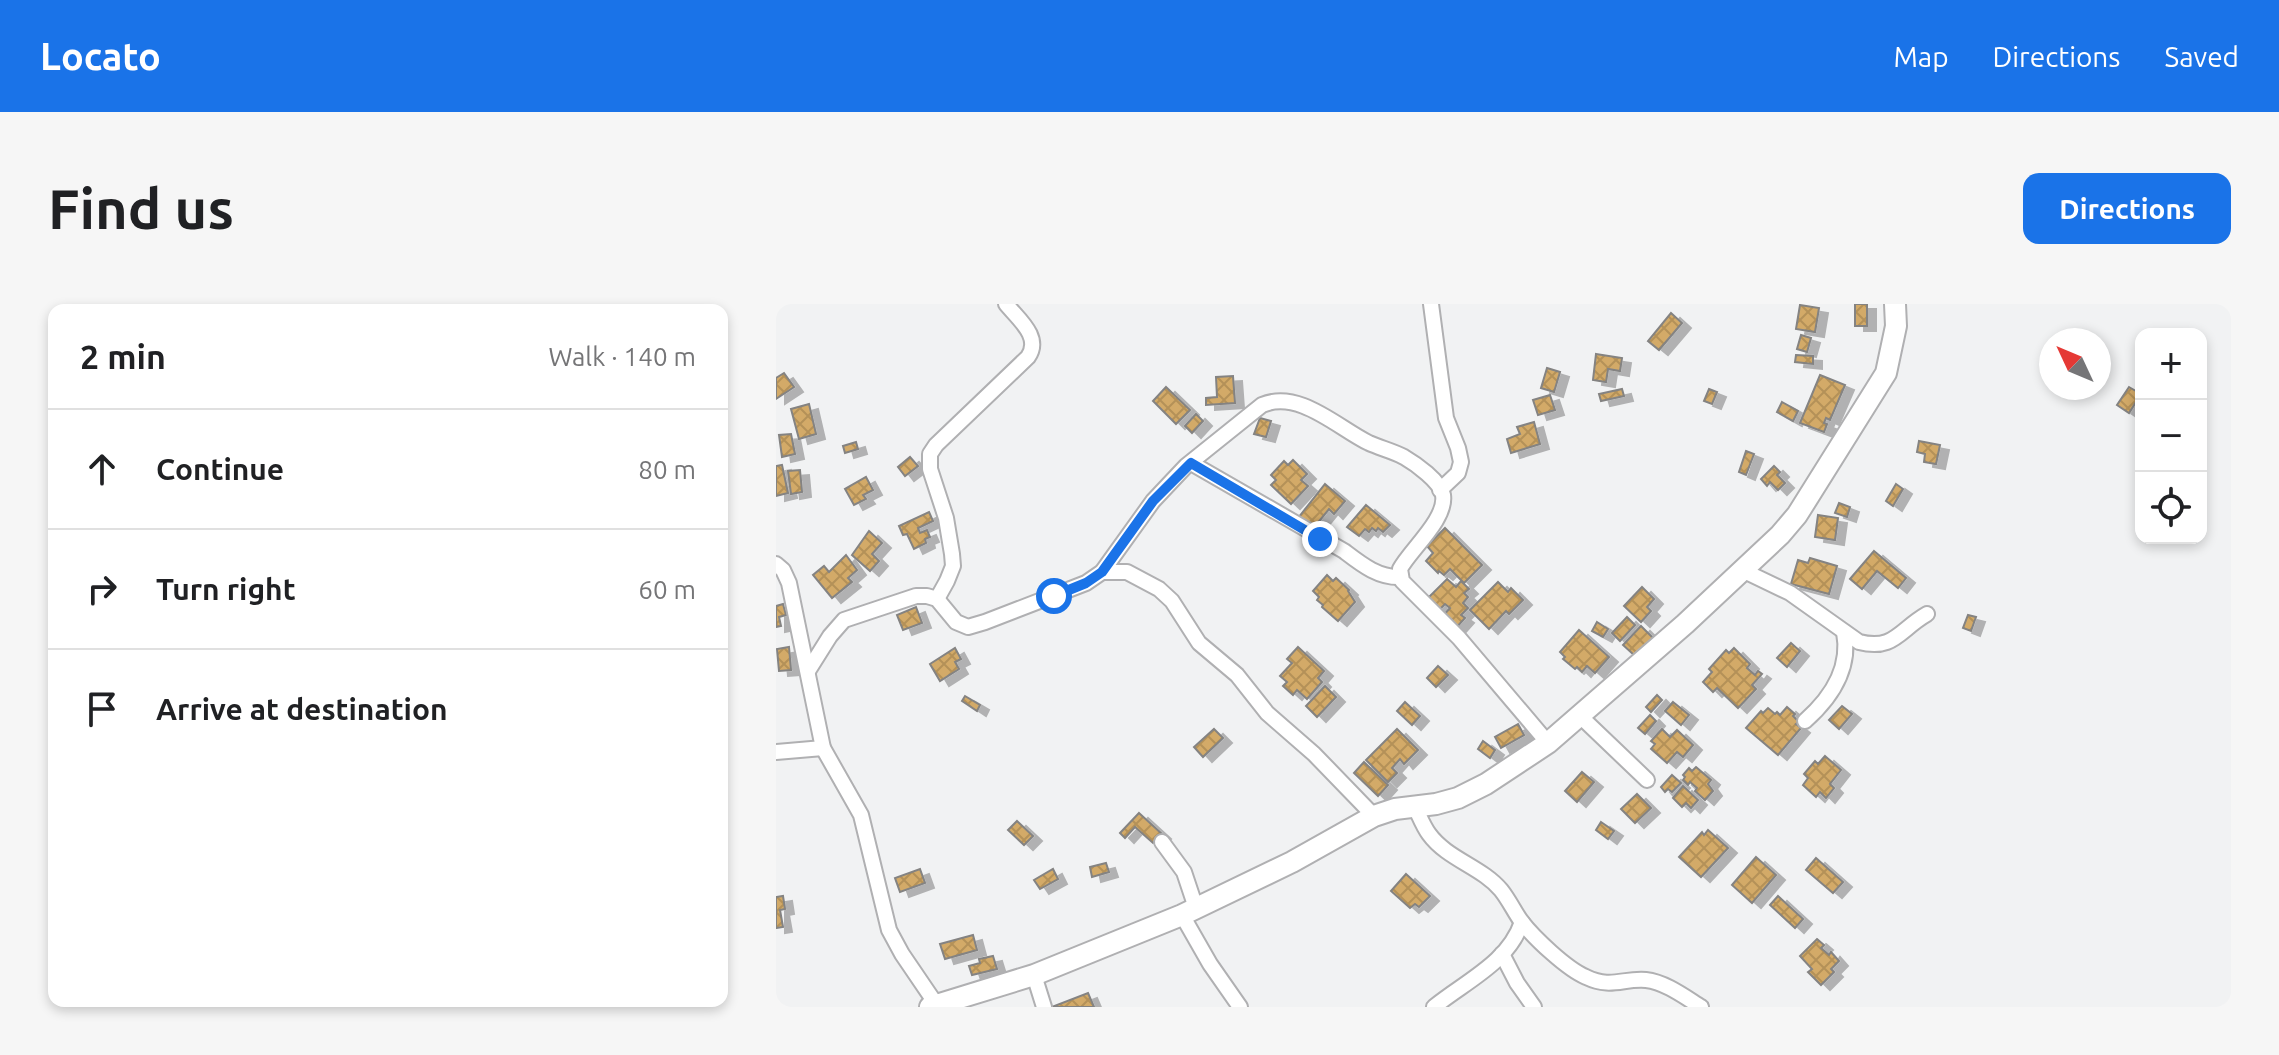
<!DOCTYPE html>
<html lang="en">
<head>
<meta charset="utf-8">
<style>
  body { margin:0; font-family:Ubuntu,sans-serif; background:#f6f6f6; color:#202124 }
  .controls { position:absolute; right:24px; top:24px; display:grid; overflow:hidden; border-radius:16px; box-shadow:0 4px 12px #0003 }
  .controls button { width:72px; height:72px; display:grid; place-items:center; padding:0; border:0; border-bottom:2px solid #e0e0e0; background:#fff; color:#202124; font:40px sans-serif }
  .compass { position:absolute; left:1263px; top:24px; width:72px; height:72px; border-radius:50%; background:#fff; box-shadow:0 4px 12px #0003; rotate:314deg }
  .stop { position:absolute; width:24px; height:24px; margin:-18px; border:6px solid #1a73e8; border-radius:50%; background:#fff }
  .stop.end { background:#1a73e8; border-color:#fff; box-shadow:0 2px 8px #0008 }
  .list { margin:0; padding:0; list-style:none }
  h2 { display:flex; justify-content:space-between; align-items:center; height:104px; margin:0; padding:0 32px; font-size:34px }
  h2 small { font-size:26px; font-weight:400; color:#757577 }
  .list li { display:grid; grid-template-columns:52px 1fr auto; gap:24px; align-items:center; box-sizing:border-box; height:120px; padding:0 32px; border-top:2px solid #e0e0e0 }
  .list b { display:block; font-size:30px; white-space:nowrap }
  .list em { font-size:26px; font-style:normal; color:#757577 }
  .icon { flex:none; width:44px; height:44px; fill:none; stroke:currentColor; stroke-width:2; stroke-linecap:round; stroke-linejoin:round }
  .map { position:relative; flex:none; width:1455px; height:703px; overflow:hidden; border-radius:16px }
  header { display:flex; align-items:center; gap:48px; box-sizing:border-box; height:112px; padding:0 40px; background:#1a73e8; color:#fff }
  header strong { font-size:38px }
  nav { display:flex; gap:44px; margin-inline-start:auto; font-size:28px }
  .intro { display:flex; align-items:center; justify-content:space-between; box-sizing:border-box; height:192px; padding:0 48px }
  h1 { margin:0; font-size:56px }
  .button { padding:20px 36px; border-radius:16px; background:#1a73e8; color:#fff; font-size:28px; font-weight:700 }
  main { display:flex; gap:48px; padding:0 48px }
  aside { flex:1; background:#fff; border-radius:16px; box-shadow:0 4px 12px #0003 }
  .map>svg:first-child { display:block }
  .building { fill:url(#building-cross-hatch); stroke:#848382; stroke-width:2; filter:url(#shadow) }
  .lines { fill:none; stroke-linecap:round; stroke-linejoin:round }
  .street-casing { stroke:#b0b0b2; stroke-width:18 }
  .secondary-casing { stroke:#b0b0b2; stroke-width:24 }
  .street { stroke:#fff; stroke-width:14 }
  .secondary { stroke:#fff; stroke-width:20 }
  .route { stroke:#1a73e8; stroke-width:10 }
</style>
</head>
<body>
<header>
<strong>Locato</strong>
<nav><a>Map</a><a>Directions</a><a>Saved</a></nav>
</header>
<div class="intro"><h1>Find us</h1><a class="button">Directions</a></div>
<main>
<aside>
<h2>2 min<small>Walk · 140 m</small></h2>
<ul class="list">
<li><svg class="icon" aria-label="ahead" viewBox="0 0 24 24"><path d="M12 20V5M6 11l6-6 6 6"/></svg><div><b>Continue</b></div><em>80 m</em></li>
<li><svg class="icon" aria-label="right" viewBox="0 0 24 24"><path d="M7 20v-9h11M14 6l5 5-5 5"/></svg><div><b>Turn right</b></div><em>60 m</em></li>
<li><svg class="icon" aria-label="arrive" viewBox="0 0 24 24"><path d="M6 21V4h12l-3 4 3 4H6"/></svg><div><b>Arrive at destination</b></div></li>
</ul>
</aside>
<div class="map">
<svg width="1455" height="703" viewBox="0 0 1455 703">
  <defs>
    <pattern id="building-cross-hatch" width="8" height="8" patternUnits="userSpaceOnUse" patternTransform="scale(2)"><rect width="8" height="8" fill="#d3aa67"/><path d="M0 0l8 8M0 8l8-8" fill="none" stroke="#b49158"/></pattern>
    <filter id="shadow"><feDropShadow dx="9" dy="5" stdDeviation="0" flood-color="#0004"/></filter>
  </defs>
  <rect width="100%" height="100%" fill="#f1f2f3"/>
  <g class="building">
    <rect x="1079" y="0" width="12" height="22"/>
    <path d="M1024,1L1043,4L1039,28L1020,25Z"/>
    <path d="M895,9L906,19L883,46L872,37Z"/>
    <path d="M1025,31L1035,34L1031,48L1021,45Z"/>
    <path d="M820,50L846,54L844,67L832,65L830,78L817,76Z"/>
    <path d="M1020,51L1037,52V60L1019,58Z"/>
    <path d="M771,64L784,68L778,88L765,84Z"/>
    <path d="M8,69L18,83L0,95V74Z"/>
    <path d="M1044,71L1069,81L1054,116L1050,114L1048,119L1051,120L1048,128L1024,119Z"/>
    <path d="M457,72L459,99L430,101V94L441,93L440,73Z"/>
    <path d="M390,83L414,106L400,120L377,97Z"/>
    <path d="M1353,83L1365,90L1353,109L1341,101Z"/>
    <path d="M846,85L848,92L825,97L823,90Z"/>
    <path d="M933,85L941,88L936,100L928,97Z"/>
    <path d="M774,91L779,106L762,111L757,96Z"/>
    <path d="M1006,98L1022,107L1017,117L1001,108Z"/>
    <path d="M33,100L40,130L23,135L15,105Z"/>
    <path d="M420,110L427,117L416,129L409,122Z"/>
    <path d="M484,114L495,117L490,133L478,130Z"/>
    <path d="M758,118L764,140L735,149L731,135L744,130L741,123Z"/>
    <path d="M15,130L19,150L6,153L3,131Z"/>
    <path d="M1143,137L1164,141L1160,160L1148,158L1149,150L1141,148Z"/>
    <path d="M80,138L82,145L69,149L67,142Z"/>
    <path d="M970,147L978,150L970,171L963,168Z"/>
    <path d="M134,153L142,162L129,172L122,163Z"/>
    <path d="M517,156L531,170L525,176L532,182L515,200L495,181L500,176L495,171L508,157L512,161Z"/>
    <path d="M6,161L12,189L0,192V162Z"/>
    <path d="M998,162L1004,168L1001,171L1009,179L1002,186L994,178L991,182L985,175Z"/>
    <path d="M24,166L26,188L15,190L12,167Z"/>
    <path d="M90,173L97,186L87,191L90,195L78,201L69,185Z"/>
    <path d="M549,180L569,197L558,210L553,205L536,226L522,214Z"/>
    <path d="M1120,180L1127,185L1117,202L1110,197Z"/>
    <path d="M1063,199L1074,203L1071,213L1059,209Z"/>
    <path d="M590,201L614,221L607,228L602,224L600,227L596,224L593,228L589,225L583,232L571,223Z"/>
    <path d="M153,208L157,217L142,224L144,229L151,226L154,233L149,235L150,239L138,245L131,230L127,231L123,222Z"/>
    <path d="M1042,211L1062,214L1059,236L1039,233Z"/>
    <path d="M669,224L706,261L688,279L674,265L668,271L663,267L662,269L650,257L657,249L651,242Z"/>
    <path d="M93,227L106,239L96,250L103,257L94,267L76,251Z"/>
    <path d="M1098,247L1130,274L1122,284L1101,267L1086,285L1074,275Z"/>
    <path d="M70,251L81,266L72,274L76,278L56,294L37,271L48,262L53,268Z"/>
    <path d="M1034,254L1061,262L1053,290L1015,280L1022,256L1032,259Z"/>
    <path d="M551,271L557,277L560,274L573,286L572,287L579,298L562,317L546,303L547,301L541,296L543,293L537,287Z"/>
    <path d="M671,275L680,283L685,277L693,285L688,289L692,293L687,299L692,304L685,311L689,314L679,325L666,313L674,304L669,300L662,307L650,296Z"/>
    <path d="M722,278L732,288L735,284L747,296L733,310L730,307L713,325L694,306Z"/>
    <path d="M866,283L878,295L871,303L875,307L865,318L848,302Z"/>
    <path d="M7,300L10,311L3,313L5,322L0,323V302Z"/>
    <path d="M140,303L146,319L127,326L121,311Z"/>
    <path d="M1192,311L1200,313L1195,327L1187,324Z"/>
    <path d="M851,313L859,321L844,337L836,329Z"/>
    <path d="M821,318L832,325L827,333L816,327Z"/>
    <path d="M865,322L879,336L859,352L847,341Z"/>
    <path d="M803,326L833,353L819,369L811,362L806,368L801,363L799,365L787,355L789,353L784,348Z"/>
    <path d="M1015,339L1024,347L1011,363L1001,354Z"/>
    <path d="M13,343L15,366L3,367L1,345Z"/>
    <path d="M522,343L548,367L542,374L546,378L531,395L521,386L517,391L507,382L511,378L504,372L516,359L511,355Z"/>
    <path d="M179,344L185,355L179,358L183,365L164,377L154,360Z"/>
    <path d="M958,344L974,360L971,364L979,371L982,367L986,370L976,381L980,385L962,404L941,384L937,388L927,378L936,368L933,365L950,346L953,349Z"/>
    <path d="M662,362L672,371L660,383L651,374Z"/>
    <path d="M549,382L560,393L541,413L530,402Z"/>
    <path d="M881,391L886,396L875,408L870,403Z"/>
    <path d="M189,392L204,401L201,407L186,397Z"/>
    <path d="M629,398L644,412L636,421L621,407Z"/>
    <path d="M897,398L913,411L905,421L889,407Z"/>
    <path d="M1066,402L1076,410L1063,425L1053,416Z"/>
    <path d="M1011,403L1019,410L1017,412L1023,418L1020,420L1025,424L1002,451L970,424L985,407L987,409L992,404L999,410L1001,408L1004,411Z"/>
    <path d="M874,411L880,417L869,430L862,424Z"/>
    <path d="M742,420L748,431L725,444L719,433Z"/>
    <path d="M438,425L447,434L427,453L418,443Z"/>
    <path d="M621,425L642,446L628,460L624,455L616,464L621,469L612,478L590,456Z"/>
    <path d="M886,425L894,433L901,426L917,441L907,453L901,448L891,459L875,445L879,440L875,437Z"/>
    <path d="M707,437L719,446L714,454L702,445Z"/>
    <path d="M1049,452L1065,466L1054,480L1058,484L1050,494L1044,488L1040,493L1027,481L1032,474L1028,470L1039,457L1042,460Z"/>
    <path d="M588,458L612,481L602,492L578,469Z"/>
    <path d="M920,463L935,476L932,480L937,487L929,496L919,487L921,484L914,478L912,481L907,476L909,473L907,471L913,464L916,467Z"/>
    <path d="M806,468L818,478L801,498L789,487Z"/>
    <path d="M896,471L905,479L896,488L892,485L889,488L885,483Z"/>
    <path d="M907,482L922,496L915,504L910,499L906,503L897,494Z"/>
    <path d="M861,490L875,504L859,519L845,505Z"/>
    <path d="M363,509L386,530L377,539L359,523L349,534L344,529Z"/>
    <path d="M241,517L257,532L248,541L232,526Z"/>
    <path d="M825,518L838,527L832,535L820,526Z"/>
    <path d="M932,526L952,544L925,573L903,553L926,528L928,531Z"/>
    <path d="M980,553L1000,571L976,599L956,581Z"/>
    <path d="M1040,554L1067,578L1057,589L1030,566Z"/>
    <path d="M330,559L333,568L316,573L314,563Z"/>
    <path d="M144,565L149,579L124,588L119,574Z"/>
    <path d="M277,565L282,575L264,585L258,576Z"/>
    <path d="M630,570L654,592L643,603L639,600L634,604L615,587Z"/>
    <path d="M7,592L9,605L4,606L7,623L0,624V593Z"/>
    <path d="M1002,592L1027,615L1019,624L994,601Z"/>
    <path d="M197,631L201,646L169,655L164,640Z"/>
    <path d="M1041,635L1048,641L1045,644L1053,651L1055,648L1063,657L1055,665L1058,668L1045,681L1032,668L1036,665L1024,652Z"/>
    <path d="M217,652L221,665L196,671L193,662L204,659L203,655Z"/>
    <path d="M312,689L318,703H276Z"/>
  </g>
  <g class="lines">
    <defs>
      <g id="street">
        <path d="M655,0L670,114L682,144L685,158L682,169L664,186"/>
        <path d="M415,159L568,247C585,260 602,274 625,273"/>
        <path d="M0,260L7,266L13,279L47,444L85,511L113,626L126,650L160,700"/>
        <path d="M966,266L1014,289L1083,338C1118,347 1123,326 1151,310"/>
        <path d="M326,268H351L383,285L396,297L423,339L461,371L491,409L538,450L598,512"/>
        <path d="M161,295L171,277L177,262L176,250L170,214L154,165V150L160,141L252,53C266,33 242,15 230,0"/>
        <path d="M32,367L54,332L68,316L140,292H151L161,295L180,318L192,323L209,318L310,279L326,268L377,197L393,180L410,162L486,101C523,85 562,124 593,139C604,144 617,147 628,153C640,160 664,177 667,191C671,215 634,246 624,265L626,277L683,334L772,439"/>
        <path d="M803,411L871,476"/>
        <path d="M1029,417C1055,394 1075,364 1068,328"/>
        <path d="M0,448L47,444"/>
        <path d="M639,503C643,511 647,522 653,530C671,555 706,563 725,586C733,596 738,607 745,617C758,634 791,665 810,673C835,685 847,674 870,676C889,678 909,693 925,703"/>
        <path d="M386,538L408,568L420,604"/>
        <path d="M406,611L434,660L464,703"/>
        <path d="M726,650L741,679L758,703"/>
        <path d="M258,671L268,703"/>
        <path d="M658,703C690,677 732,659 746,618"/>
      </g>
      <path id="secondary" d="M154,703L258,671L406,611L516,558L598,512L619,505L660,500L682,494L710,480L772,439L909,320L1004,231L1021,211L1110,69L1120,22L1119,0"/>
    </defs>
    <use href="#street" class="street-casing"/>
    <use href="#secondary" class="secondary-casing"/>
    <use href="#street" class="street"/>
    <use href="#secondary" class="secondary"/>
  </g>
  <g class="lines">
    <path class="route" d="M278,292L310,279L326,268L377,197L415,159L544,235"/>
  </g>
</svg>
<div class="controls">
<button>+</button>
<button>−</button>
<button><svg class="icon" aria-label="locate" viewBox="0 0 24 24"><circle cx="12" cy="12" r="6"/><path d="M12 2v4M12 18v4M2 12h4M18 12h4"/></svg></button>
</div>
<svg class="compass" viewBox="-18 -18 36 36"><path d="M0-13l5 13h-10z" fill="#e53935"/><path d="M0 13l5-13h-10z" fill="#757577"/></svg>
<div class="stop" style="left:278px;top:292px"></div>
<div class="stop end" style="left:544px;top:235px"></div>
</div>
</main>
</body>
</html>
